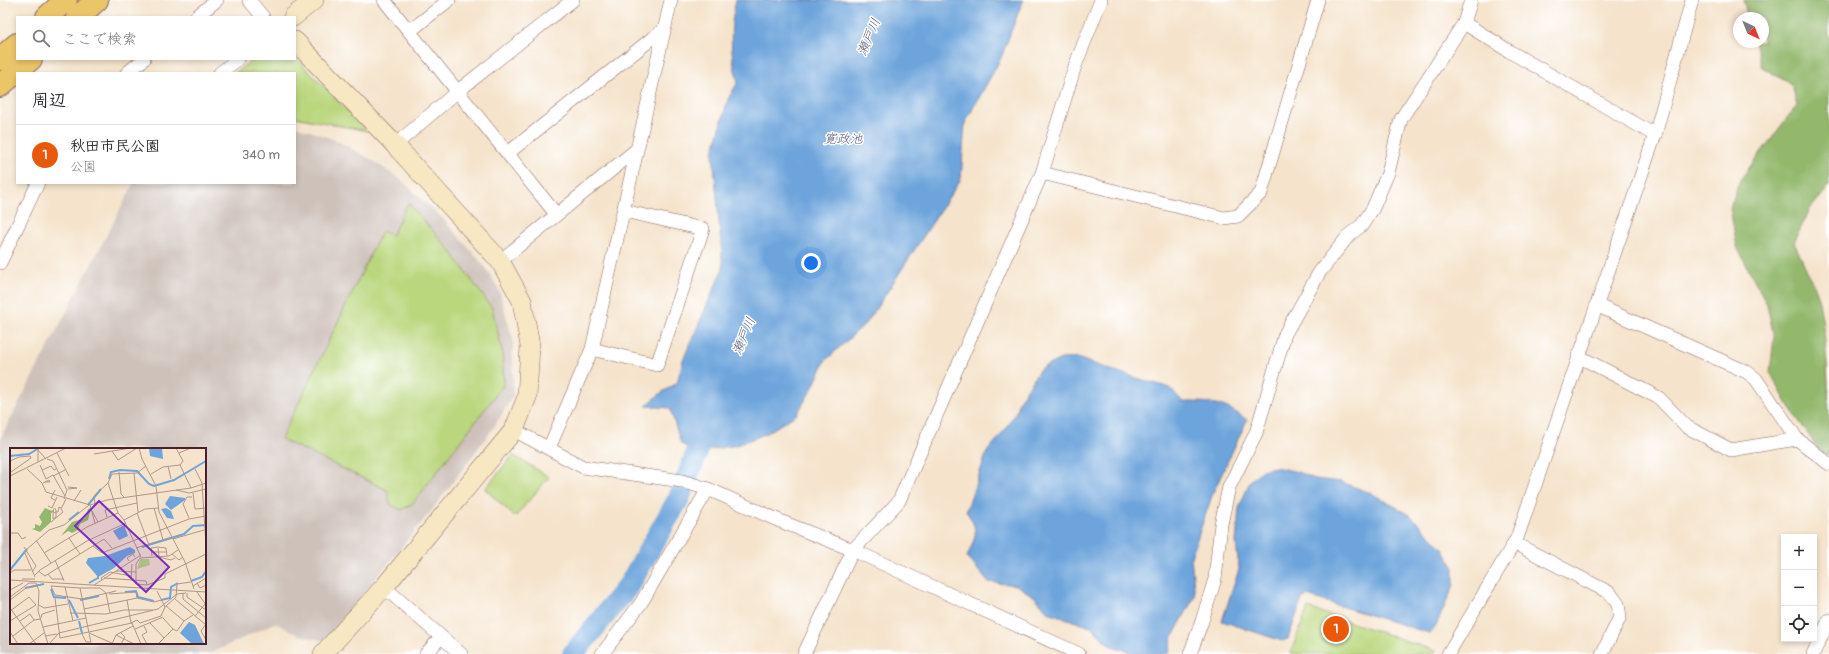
<!DOCTYPE html>
<html lang="ja">
<head>
<meta charset="utf-8">
<style>
  body { margin:0; font-family:Pangolin,"Klee One",sans-serif; background:#f7f7f7; color:#2b2b33 }
  .controls { position:absolute; right:12px; bottom:12px; display:grid; overflow:hidden; border-radius:0px; box-shadow:0 2px 6px #0003 }
  .controls button { width:36px; height:36px; display:grid; place-items:center; padding:0; border:0; border-bottom:1px solid #e1e1e2; background:#fff; color:#2b2b33; font:20px sans-serif }
  .compass { position:absolute; left:1733px; top:12px; width:36px; height:36px; border-radius:50%; background:#fff; box-shadow:0 2px 6px #0003; rotate:137deg }
  .you { position:absolute; left:811px; top:263px; width:14px; height:14px; margin:-10px; border:3px solid #fff; border-radius:50%; background:#1a73e8; box-shadow:0 0 0 6px #1a73e833 }
  .badge { display:grid; place-items:center; width:26px; height:26px; border-radius:50%; background:#ea580c; color:#fff; font-size:13px; font-weight:700 }
  .pin { position:absolute; translate:-50% -50%; border:2px solid #fff; box-shadow:0 1px 4px #0006 }
  .list { margin:0; padding:0; list-style:none }
  h2 { display:flex; justify-content:space-between; align-items:center; height:52px; margin:0; padding:0 16px; font-size:17px }
  h2 small { font-size:13px; font-weight:400; color:#7c7c81 }
  .list li { display:grid; grid-template-columns:26px 1fr auto; gap:12px; align-items:center; box-sizing:border-box; height:60px; padding:0 16px; border-top:1px solid #e1e1e2 }
  .list b { display:block; font-size:15px; white-space:nowrap }
  .list p { margin:0; font-size:13px; white-space:nowrap; color:#7c7c81 }
  .list em { font-size:13px; font-style:normal; color:#7c7c81 }
  .icon { flex:none; width:22px; height:22px; fill:none; stroke:currentColor; stroke-width:2; stroke-linecap:round; stroke-linejoin:round }
  .map { position:relative; flex:none; width:1829px; height:654px; overflow:hidden }
  .search { position:absolute; background:#fff; box-shadow:0 2px 6px #0003; left:16px; top:16px; width:280px; height:44px; display:flex; align-items:center; gap:10px; box-sizing:border-box; padding:0 14px; border-radius:0px; color:#7c7c81; font-size:15px }
  .panel { position:absolute; background:#fff; box-shadow:0 2px 6px #0003; left:16px; top:72px; width:280px; height:112px; border-radius:0px }
  .map>svg:first-child { display:block }
  .industrial { fill:#cec1ba; fill-rule:evenodd }
  .green { fill:#bad77d; stroke:#827b54 }
  .forest { fill:#93b86c; stroke:#6e6c4c }
  .water { fill:#6da4db; stroke:#5c6283 }
  .lines { fill:none; stroke-linecap:round; stroke-linejoin:round }
  .river { stroke:#6da4db; stroke-width:22 }
  .street-casing { stroke:#866463; stroke-width:14 }
  .secondary-casing { stroke:#866463; stroke-width:20 }
  .highway-casing { stroke:#866463; stroke-width:24 }
  .street { stroke:#fff; stroke-width:13 }
  .secondary { stroke:#f7e8c3; stroke-width:19 }
  .highway { stroke:#ebc669; stroke-width:22 }
  .labels { text-anchor:middle; dominant-baseline:central; stroke-width:3; stroke-linejoin:round; paint-order:stroke }
  .water-label { font-size:13px; font-style:italic; fill:#5a5b7a; stroke:#fff }
  .inset-river { fill:none; stroke:#6da4db; stroke-width:2 }
  .inset-road { fill:none; stroke:#b1958b; stroke-width:1 }
  .view { fill:#7b2cbf; fill-opacity:0.15; stroke:#7b2cbf; stroke-width:2 }
  .inset-edge { fill:none; stroke:#4a1f2b; stroke-width:2 }
</style>
</head>
<body>
<div class="map">
<svg width="1829" height="654" viewBox="0 0 1829 654">
  <rect width="100%" height="100%" fill="#fff"/>
  <filter id="ink" filterUnits="userSpaceOnUse"><feTurbulence type="fractalNoise" baseFrequency=".025" numOctaves="2"/><feDisplacementMap in="SourceGraphic" scale="8" xChannelSelector="R" yChannelSelector="G"/><feConvolveMatrix kernelMatrix="1 2 1 2 8 2 1 2 1" color-interpolation-filters="sRGB"/></filter>
  <filter id="wash" filterUnits="userSpaceOnUse"><feTurbulence type="fractalNoise" baseFrequency=".012" numOctaves="4" result="noise"/><feDisplacementMap in="SourceGraphic" scale="16" xChannelSelector="R" yChannelSelector="G"/><feGaussianBlur stdDeviation="0.9" result="paint"/><feColorMatrix in="noise" values="0 0 0 0 0 0 0 0 0 0 0 0 0 0 0 0 0 1.4 0 .05"/><feComposite in="paint" operator="in"/></filter>
  <g filter="url(#wash)">
    <rect width="100%" height="100%" fill="#f5e3cb"/>
    <path class="industrial" d="M295,126L336,140L372,160L400,179L445,221L486,268L499,290L513,340V395L494,427L435,506L325,641L299,635L275,623L209,654H0V439L134,183H295ZM11,449H205V643H11Z"/>
    <g class="green">
      <path d="M295,57L367,131L295,117V73H235L254,59H295Z"/>
      <path d="M408,203L449,249L492,308L502,350L504,384L413,503L402,510L391,505L387,490L281,439L382,231L392,235Z"/>
      <path d="M513,455L549,477L515,517L485,489Z"/>
      <path d="M1308,608L1436,651L1434,654H1290Z"/>
    </g>
    <path class="forest" d="M1743,0H1829V187L1810,209L1794,242C1802,261 1814,283 1819,302C1829,352 1829,403 1829,455L1818,449L1787,403L1770,372L1774,338L1767,304L1737,247L1730,208L1740,180L1797,105L1792,85L1762,67L1755,42H1763V18H1748Z"/>
    <g class="water">
      <path d="M736,0H1023L1001,58L965,123L961,179L868,321L825,361L813,387L797,414L767,433L737,445L696,452L681,444L670,408L646,406L661,393L677,383L683,360L723,268L713,153L728,99L738,82C730,54 729,29 736,0Z"/>
      <path d="M1077,358L1111,370L1170,388L1183,402C1212,402 1223,402 1247,420L1213,493L1191,557L1195,596L1172,638L1169,654H1137L1109,645L1093,628L1048,612L1035,597L1016,585L988,582L967,557C976,535 980,532 966,511L987,452L1005,430L1018,408L1019,401L1040,369L1061,359Z"/>
      <path d="M1275,467L1298,472L1315,479L1341,482L1371,493L1410,515L1442,547L1454,568V585L1435,628L1429,633L1307,596L1302,599L1288,639L1282,641L1222,621L1239,569L1236,542L1239,508L1250,481L1262,470Z"/>
    </g>
    <g class="lines">
      <path class="river" d="M573,654L629,585L679,498L708,424"/>
    </g>
  </g>
  <g filter="url(#ink)">
    <g class="lines">
      <defs>
        <g id="street">
          <path d="M249,0L263,17"/>
          <path d="M384,0L556,214"/>
          <path d="M196,17L217,0"/>
          <path d="M1464,23L1509,51L1655,135"/>
          <path d="M410,31L449,0"/>
          <path d="M127,73L144,59"/>
          <path d="M220,73L238,59"/>
          <path d="M395,145L458,91L573,0"/>
          <path d="M508,153L664,29"/>
          <path d="M1042,173L1224,218L1238,216L1261,193L1318,0"/>
          <path d="M500,261L636,150"/>
          <path d="M0,263L38,183"/>
          <path d="M1596,305L1747,372L1756,379L1797,439L1829,464"/>
          <path d="M592,349L657,365L703,229L624,211"/>
          <path d="M1578,356L1659,398L1687,427L1731,450L1797,439"/>
          <path d="M514,430L583,467L682,481L708,489L780,521L853,550L1079,654"/>
          <path d="M549,448L592,349L671,0"/>
          <path d="M1514,543L1610,593L1618,604L1620,617L1602,654"/>
          <path d="M384,587L461,654"/>
          <path d="M426,654L441,637"/>
          <path d="M602,654L641,603L708,489"/>
          <path d="M804,654L853,550L899,501L1042,173L1075,66L1101,0"/>
          <path d="M1190,654L1202,621L1215,579L1221,524L1229,487L1256,433L1285,334L1319,273L1349,235L1362,225L1373,208L1388,173L1401,119L1464,23L1471,0"/>
          <path d="M1448,654L1517,538L1655,135L1692,0"/>
          <path d="M1813,654L1829,620"/>
        </g>
        <g id="secondary">
          <path d="M293,17L314,0"/>
          <path d="M295,41L395,145L500,261L522,301L530,346L527,397L514,430L384,587L323,654"/>
        </g>
        <g id="highway">
          <path d="M47,17L66,0"/>
          <path d="M78,17L97,0"/>
          <path d="M0,59L17,44"/>
          <path d="M0,86L31,59"/>
        </g>
      </defs>
      <use href="#street" class="street-casing"/>
      <use href="#secondary" class="secondary-casing"/>
      <use href="#highway" class="highway-casing"/>
      <use href="#street" class="street"/>
      <use href="#secondary" class="secondary"/>
      <use href="#highway" class="highway"/>
    </g>
  </g>
  <g class="labels">
    <g class="water-label">
      <text transform="translate(869 37) rotate(-67)">瀬戸川</text>
      <text x="843" y="139">寛政池</text>
      <text transform="translate(744 336) rotate(-67)">瀬戸川</text>
    </g>
  </g>
  <g transform="translate(10 448)">
    <rect width="196" height="196" fill="#f5e3cb"/>
    <path d="M130,111H139L140,117L127,121Z" fill="#bad77d"/>
    <path d="M35,60L42,63L44,60V64L41,65V74L30,84L22,81L25,80V76L30,78L32,74L29,69ZM81,60L78,72L70,76L68,82L62,85L58,83L51,88L62,74L75,70L78,61Z" fill="#93b86c"/>
    <path d="M139,0H152L153,11L140,8ZM160,48L175,50V52L161,62L155,56ZM156,60L161,63L164,71L157,70L151,61ZM114,77L118,88L109,92L103,83ZM120,99L125,102V105L117,108L104,120L88,129L76,115L78,110L95,108ZM179,174L185,177L194,196H182L170,185Z" fill="#6da4db"/>
    <path class="inset-river" d="M0,8L19,6L29,0M99,31L101,24L110,22L127,23L139,36L144,38L164,32L196,13M78,57L91,41M59,72L69,64M132,99L174,86L183,78L196,77M0,122L17,101M181,133L192,129L196,123M79,135L88,130V125M15,140L34,136M41,141L44,149L56,150M115,144L126,143L128,149L144,153M59,152L68,170M70,152L89,148M151,152L160,150L161,139L168,135M69,173L72,185"/>
    <path class="inset-road" d="M129,0L132,11L146,38L149,64L175,114L184,141M166,0L173,13L170,17L181,40M28,2L36,11M102,3L108,12L127,0M47,5L59,28M169,5L181,0M84,6L121,0M37,11L43,13L57,42L54,51M0,13L9,9L20,8L21,10L1,24M28,14V0M30,17L36,31L43,27L55,48M158,18L161,31M17,21L32,35L36,44L80,57L97,52L181,40L196,35M185,21L192,35L196,98M32,22L41,18L44,22L46,21M109,24L111,46L114,49M124,25L128,64M141,26L153,19L170,17M0,28L56,0M43,28L55,22M33,35L39,32L40,34H35M98,35L108,65L114,72L131,109M58,41L67,40L58,39M45,42L41,50L45,52M166,42L179,45L196,41M183,45L185,61L196,60M64,53L71,42M85,56L84,48L98,35L102,26L127,25L136,18M80,57L85,75M38,58L42,60L47,49M45,60V61L46,62V69L43,71V65L46,64H48L49,59L51,60M144,60L153,92M82,63L88,74M127,65L139,97M97,69L95,62L127,55M179,70L173,56L177,49H182M114,72L135,61L148,60M41,74L53,64L51,61L56,51M0,85H8L12,91L16,89M59,90L70,106M163,91L194,82M26,92L41,115M83,98L92,105L179,71L196,68M14,99L26,118L22,124M126,100L162,89M148,100L149,109L161,112L165,110M16,102L39,82L54,77L79,57M168,102L159,108L130,110L126,116V136L137,137L155,130V126L196,106M141,104H157M15,105L25,129M34,105L77,79L108,65M162,106L169,112L173,109M142,108L141,100L148,99L156,100L157,108M45,112L54,133M119,113L117,110L123,106L125,109M28,123L35,128L94,91L102,100M106,123L126,124M0,125L4,122H21M38,126L42,131H54M24,128L30,122L77,93L116,75M94,130L136,133L137,137M12,131H25M0,132L196,144M92,132L91,130L100,124L121,128M121,132L122,116M187,135L190,140L196,137M84,137L131,107M183,138L196,130M55,139L63,173M70,140L41,138L45,147L72,151L106,143M0,142L13,135M147,143L155,159M187,144L196,157M173,145V151L196,170M177,145V149L196,162M99,146L126,144L127,150M0,149L19,135H26L29,143L28,163L38,196M45,150L50,190L122,175L131,196M165,151L196,177M0,152L16,140L27,138M117,152L121,175L127,172L130,175L151,168L155,159L166,149L167,136L181,134M29,157L34,160L58,156M156,158L174,173L183,167M0,160L26,196M74,161L127,150L144,154L152,152M0,163L19,149L26,157M60,165L96,166L114,162H143M100,165L96,145L90,140H70L79,185L104,196M185,168L196,155M31,170L32,166L45,162M153,170L163,181M0,173L26,157M10,173L20,166L24,172M140,175L154,190M196,176L191,183L196,192M134,178L137,184L132,187L137,196M33,179L76,170M125,181L153,169M163,181L167,183L174,173M0,184L8,196M110,184L115,189L111,196M72,186L76,194H81L79,186M106,187L124,196M3,188L24,172L31,171M35,188L47,186M19,196L34,185M39,196L49,185L148,161L167,146L176,145M102,196L106,187L123,178M148,196L163,181"/>
    <path class="view" d="M89,53L159,119L136,144L65,78Z"/>
    <rect width="196" height="196" class="inset-edge"/>
  </g>
</svg>
<div class="controls">
<button>+</button>
<button>−</button>
<button><svg class="icon" aria-label="locate" viewBox="0 0 24 24"><circle cx="12" cy="12" r="6"/><path d="M12 2v4M12 18v4M2 12h4M18 12h4"/></svg></button>
</div>
<svg class="compass" viewBox="-18 -18 36 36"><path d="M0-13l5 13h-10z" fill="#e53935"/><path d="M0 13l5-13h-10z" fill="#7c7c81"/></svg>
<div class="you"></div>
<div class="pin badge" style="left:1336px;top:629px">1</div>
<div class="search"><svg class="icon" aria-label="search" viewBox="0 0 24 24"><circle cx="10" cy="10" r="6"/><path d="M15 15l6 6"/></svg>ここで検索</div>
<section class="panel">
<h2>周辺<small></small></h2>
<ul class="list">
<li><span class="badge">1</span><div><b>秋田市民公園</b><p>公園</p></div><em>340 m</em></li>
</ul>
</section>
</div>
</body>
</html>
